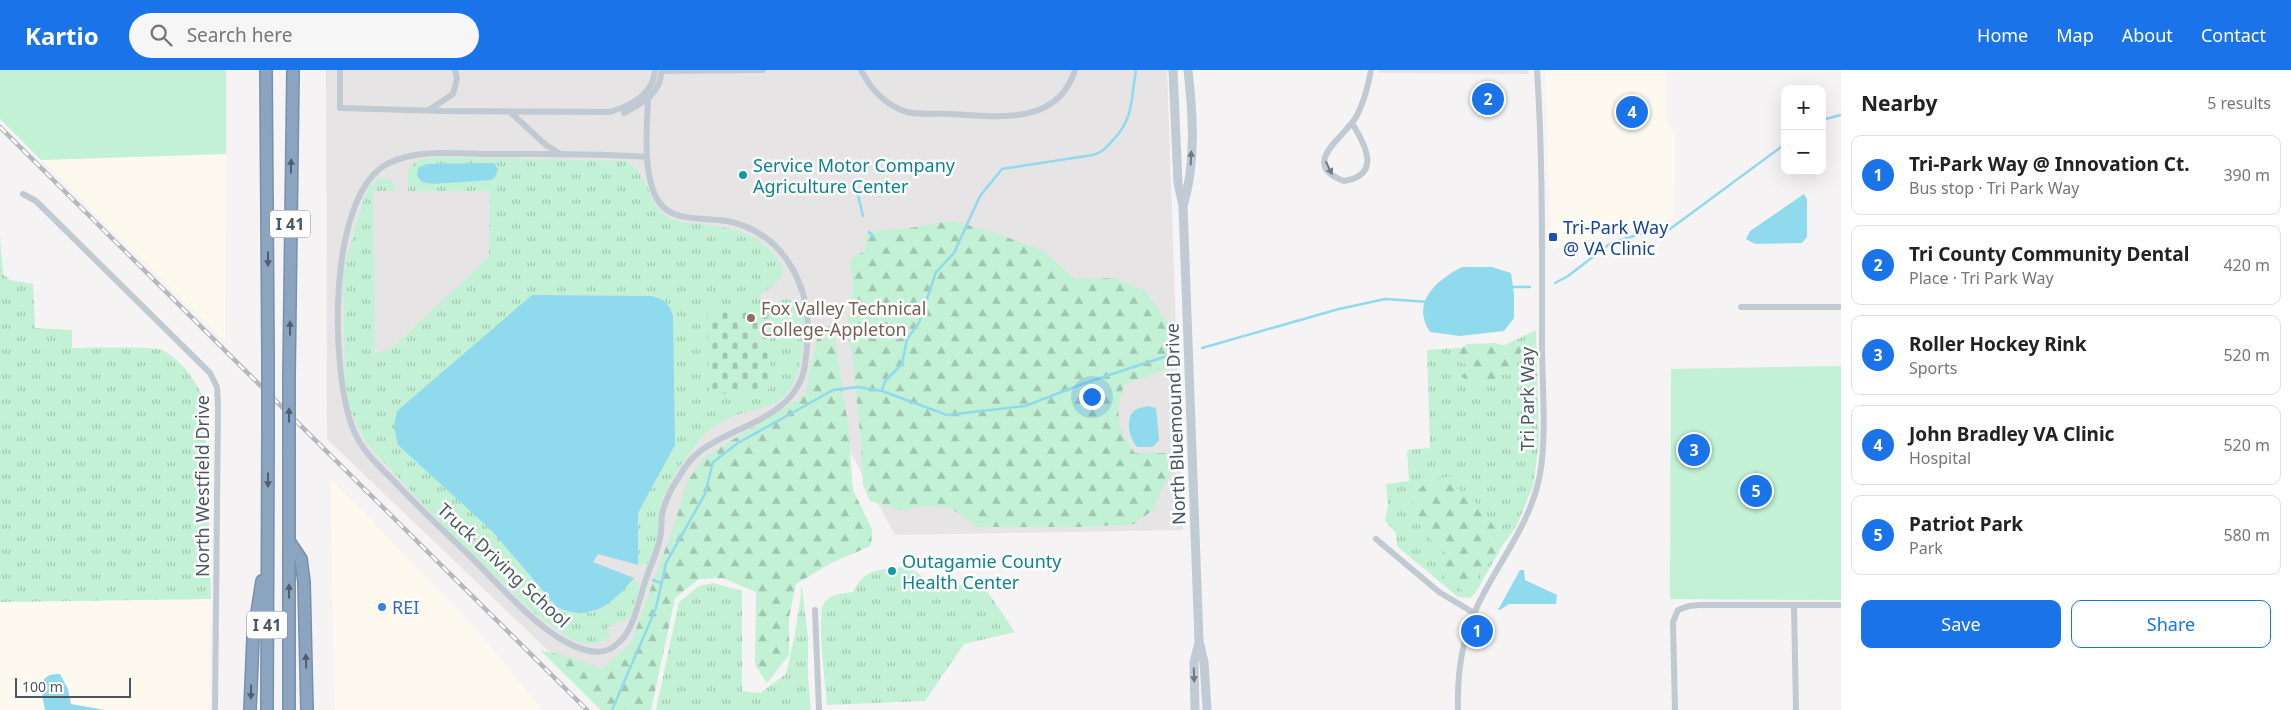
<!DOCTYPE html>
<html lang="en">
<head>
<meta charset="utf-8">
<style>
  body { margin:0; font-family:"Noto Sans",sans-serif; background:#f6f6f6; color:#222 }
  .controls { position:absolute; right:15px; top:15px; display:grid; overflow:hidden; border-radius:10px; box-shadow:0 5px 20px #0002 }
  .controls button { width:45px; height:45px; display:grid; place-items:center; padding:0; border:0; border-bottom:1px solid #e0e0e0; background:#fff; color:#222; font:25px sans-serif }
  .scale { position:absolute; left:15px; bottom:12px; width:116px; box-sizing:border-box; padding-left:5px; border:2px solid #4a5661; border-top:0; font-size:14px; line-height:18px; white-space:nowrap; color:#4a5661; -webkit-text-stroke:4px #fff; paint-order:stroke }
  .you { position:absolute; left:1091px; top:326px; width:18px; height:18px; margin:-12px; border:4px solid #fff; border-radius:50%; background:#1a73e8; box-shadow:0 0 0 8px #1a73e833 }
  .badge { display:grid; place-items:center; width:32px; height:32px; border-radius:50%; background:#1a73e8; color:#fff; font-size:16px; font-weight:700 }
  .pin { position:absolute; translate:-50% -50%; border:2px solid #fff; box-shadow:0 1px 5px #0006 }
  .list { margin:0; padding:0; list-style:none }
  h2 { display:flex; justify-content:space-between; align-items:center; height:65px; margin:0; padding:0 20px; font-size:21px }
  h2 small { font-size:16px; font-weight:400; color:#767676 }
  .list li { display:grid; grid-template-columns:32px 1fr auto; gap:15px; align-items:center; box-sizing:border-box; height:80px; margin:0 10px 10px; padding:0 10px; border:1px solid #e0e0e0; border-radius:10px }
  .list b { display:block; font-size:19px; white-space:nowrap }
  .list p { margin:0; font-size:16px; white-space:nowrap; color:#767676 }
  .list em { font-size:16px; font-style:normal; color:#767676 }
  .actions { display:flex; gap:10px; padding:15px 20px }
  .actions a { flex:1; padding:11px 0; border:1px solid #1a73e8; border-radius:10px; text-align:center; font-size:18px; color:#1a73e8 }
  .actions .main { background:#1a73e8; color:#fff }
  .icon { flex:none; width:28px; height:28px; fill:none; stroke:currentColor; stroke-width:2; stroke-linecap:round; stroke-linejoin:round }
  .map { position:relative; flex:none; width:1841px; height:640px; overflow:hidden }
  header { display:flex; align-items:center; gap:30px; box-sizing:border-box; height:70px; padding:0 25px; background:#1a73e8; color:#fff }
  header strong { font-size:24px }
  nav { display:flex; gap:28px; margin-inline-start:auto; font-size:18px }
  .search { width:350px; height:45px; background:#f6f6f6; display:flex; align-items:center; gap:12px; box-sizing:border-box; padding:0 18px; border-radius:28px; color:#767676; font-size:19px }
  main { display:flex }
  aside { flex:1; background:#fff }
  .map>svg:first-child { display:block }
  .commercial { fill:#fdf9ef }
  .education { fill:#e6e4e5 }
  .grass { fill:url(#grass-tufts) }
  .forest { fill:url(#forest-firs) }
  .cemetery { fill:url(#cemetery-stones) }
  .park { fill:#c3f1d5 }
  .water { fill:#90daee }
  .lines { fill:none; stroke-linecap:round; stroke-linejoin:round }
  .stream { stroke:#90daee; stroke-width:2.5 }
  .motorway-casing { stroke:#7690ad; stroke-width:14 }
  .minor { stroke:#c1cad2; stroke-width:6 }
  .secondary { stroke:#c1cbd6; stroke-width:9 }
  .motorway { stroke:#8ba5c1; stroke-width:11 }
  .rail-casing { stroke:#b5b8bd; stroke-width:4.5 }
  .rail { stroke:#fff; stroke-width:2.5; stroke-dasharray:8; stroke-linecap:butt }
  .motorway-bridge-casing { stroke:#7690ad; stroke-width:14; stroke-linecap:butt }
  .motorway-bridge { stroke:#8ba5c1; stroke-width:11 }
  .oneway { fill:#6e7984 }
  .oneway2 { fill:#505e6b }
  .oneway3 { fill:#6e7983 }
  .culture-dot { fill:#0f9aa8; stroke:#fff; stroke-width:2 }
  .transit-dot { fill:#1a4fb4; stroke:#fff; stroke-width:2 }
  .education-dot { fill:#8d6e63; stroke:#fff; stroke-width:2 }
  .shop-dot { fill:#3f7fe0; stroke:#fff; stroke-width:2 }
  .labels { text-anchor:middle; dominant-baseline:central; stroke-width:5; stroke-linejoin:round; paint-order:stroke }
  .shield { fill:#fff; stroke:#808990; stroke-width:1 }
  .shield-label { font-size:16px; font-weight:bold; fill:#4a5661 }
  .culture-label { font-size:18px; fill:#0d838f; stroke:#fff; text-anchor:start }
  .transit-label { font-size:18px; fill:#164399; stroke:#fff; text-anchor:start }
  .education-label { font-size:18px; fill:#785e54; stroke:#fff; text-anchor:start }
  .street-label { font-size:18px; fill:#4a5661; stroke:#fff }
  .shop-label { font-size:18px; fill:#366cbe; stroke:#fff; text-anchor:start }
</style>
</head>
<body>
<header>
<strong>Kartio</strong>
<div class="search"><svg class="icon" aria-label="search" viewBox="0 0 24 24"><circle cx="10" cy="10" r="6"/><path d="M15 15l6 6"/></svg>Search here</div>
<nav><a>Home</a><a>Map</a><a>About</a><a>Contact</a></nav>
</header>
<main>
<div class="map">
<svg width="1841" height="640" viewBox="0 0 1841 640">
  <defs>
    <pattern id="grass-tufts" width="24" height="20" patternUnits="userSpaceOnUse" patternTransform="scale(1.25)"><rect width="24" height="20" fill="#c3f1d5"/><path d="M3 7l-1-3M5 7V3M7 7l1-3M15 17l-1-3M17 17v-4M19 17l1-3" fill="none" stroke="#a0c6b0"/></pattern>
    <pattern id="forest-firs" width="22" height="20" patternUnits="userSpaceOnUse" patternTransform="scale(1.25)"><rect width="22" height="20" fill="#c3f1d5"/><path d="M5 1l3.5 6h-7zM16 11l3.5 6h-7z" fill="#a0c6b0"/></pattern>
    <pattern id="cemetery-stones" width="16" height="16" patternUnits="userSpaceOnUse" patternTransform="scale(1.25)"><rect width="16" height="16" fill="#c3f1d5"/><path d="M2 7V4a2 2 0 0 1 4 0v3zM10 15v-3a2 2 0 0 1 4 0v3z" fill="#a0c6b0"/></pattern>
  </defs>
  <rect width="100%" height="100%" fill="#f5f3f3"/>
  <g class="commercial">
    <path d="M1545,0H1666V52L1675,62L1674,148L1551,180Z"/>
    <path d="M226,84L225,256V272L41,90Z"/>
    <path d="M330,408L479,562L542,640H335Z"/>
    <path d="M211,529L209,640H0V532Z"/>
  </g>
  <g class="education">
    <path d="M326,0H1167L1183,460L895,465L821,328L738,373L610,640L327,369Z"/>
    <path d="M1379,0H1528L1529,4L1378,3Z"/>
  </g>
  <g class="grass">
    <path d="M437,87L626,91C652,106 646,135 669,148C678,152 689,153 699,154C732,158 756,161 777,188C792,206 772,217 759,225L763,238L784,229L794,230C808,244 805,253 803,272C795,367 742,319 700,370C684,389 664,417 659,442C658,449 659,455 658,461C657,472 652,484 648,494L638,495V443L675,375L661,228L652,226L532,225L492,461L557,537L591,543L602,538L634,508L640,516L630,547L607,557L610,568L599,572L587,574L570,569L533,542L454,467L367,374L351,342L345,311L343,200L364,129L371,114L381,108L390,110L395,116V121H373L375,284L392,278L489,187L490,121H408V99L418,90Z"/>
    <path d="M0,166L3,204L10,210L33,214L35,258L72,260V278C86,278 154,276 162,280C182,290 199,314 205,334L211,529L0,532Z"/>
    <path d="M1536,260L1539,373L1533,416L1516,457L1502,476L1476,522L1470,528L1458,527L1397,476L1396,463L1385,451L1388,436L1386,414L1409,411L1407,380L1430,378L1427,280L1505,275Z"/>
    <path d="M902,497L912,500L937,515H983L1015,562L964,574L925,631L827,635C826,616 816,545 824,533C831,523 842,524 853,522C864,499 878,500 902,497Z"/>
    <path d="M713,513L742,521V621L760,623L786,604L795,564L802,517L808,568V608L811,640H656L679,532L699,516Z"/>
  </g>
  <g class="forest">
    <path d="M953,151L995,163L1042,180L1075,209L1116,208L1145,221L1170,256L1164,300L1124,315C1115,345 1116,357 1135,383H1168L1176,397L1163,416L1153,440L1134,454L1083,457H979L949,437L920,436L903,441L870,431L863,415L861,372L852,283L846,264L853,218L850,193L854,186L865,181L866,164C881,159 895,159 910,158C925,156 938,152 953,151Z"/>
    <path d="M820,255L833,257L848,354L853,420L872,459L871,476L833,492L796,514L789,547V585L767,613L755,595L756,522L723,508L699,509L675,528L651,640H601L540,580L570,587L602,599L631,573L675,452L686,414L703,388L805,325Z"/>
    <path d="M1496,273L1509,279L1523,274L1514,304H1503L1487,316L1469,312L1461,306L1474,297L1460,292L1457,282L1467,274Z"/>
    <path d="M1458,405L1457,418L1482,438L1495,458L1496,485L1480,503L1468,524L1445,509L1436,495L1446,484L1431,470L1425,455L1411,439L1413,424L1430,410Z"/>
  </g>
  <path class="cemetery" d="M768,239L771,319L709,325L707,241Z"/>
  <g class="park">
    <path d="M0,0H226V84L41,90L0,49Z"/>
    <path d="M1841,296V530L1670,529L1671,299Z"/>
  </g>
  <g class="water">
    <path d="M492,93L495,94L498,100L495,107L491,110L432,114L422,112L417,106L418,98L427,94Z"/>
    <path d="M1804,124L1807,129V167L1802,173L1755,174L1746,169L1750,161Z"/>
    <path d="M1462,197H1492L1511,203L1514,224V248L1504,261L1460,266L1430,262C1410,232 1437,210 1462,197Z"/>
    <path d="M532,225L652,226C664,229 670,234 673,246L675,375L638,443V495L598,484L593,492L634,508C612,534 591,553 557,537L492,461L398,375L394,356L397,341Z"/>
    <path d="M1147,336L1156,338L1159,370L1153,377H1137C1130,369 1124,349 1135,340C1138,338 1144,337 1147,336Z"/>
    <path d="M1520,500H1524L1525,510L1557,525L1556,534H1509L1500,540H1498Z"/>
    <path d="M60,604L68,619L71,634L105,640H45C42,622 35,603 60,604Z"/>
  </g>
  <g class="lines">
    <g class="stream">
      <path d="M1822,50L1841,45"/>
      <path d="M858,125L863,146"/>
      <path d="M869,162L874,167"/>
      <path d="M1555,213L1568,206L1611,173L1647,162L1670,159L1785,74"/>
      <path d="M1512,217H1530"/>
      <path d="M1202,278L1339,239L1385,229L1429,232"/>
      <path d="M882,320L885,311L902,294L907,269L919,253L936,202L954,183L980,126L1002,99L1093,85C1104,82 1106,77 1114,69C1134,48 1131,27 1136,0"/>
      <path d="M653,510L661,513"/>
      <path d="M612,640L656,538L666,493L705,424L713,392L738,373L833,320L858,317L882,321L947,345L1025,336L1085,313L1167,286"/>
    </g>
    <defs>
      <g id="motorway">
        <path d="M266,0L268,286"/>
        <path d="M289,307L293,0"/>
        <path d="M289,471L301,489L304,512L307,640"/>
        <path d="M250,640L253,568L262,511"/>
        <path d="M267,640L268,361"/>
        <path d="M289,640V383"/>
      </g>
    </defs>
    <use href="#motorway" class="motorway-casing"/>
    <g class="minor">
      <path d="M340,0V38L443,41L610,42C630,36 654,24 655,0"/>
      <path d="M861,0C870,18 883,32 901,40C914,46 935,43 950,44C997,46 1057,57 1075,0"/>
      <path d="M662,1L763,0"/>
      <path d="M429,40L453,24L457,9L455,0"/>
      <path d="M510,42L546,75L559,83"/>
      <path d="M624,43C644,32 660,24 662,0"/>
      <path d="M1352,53C1365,74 1382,105 1344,111C1298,94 1345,67 1356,47C1364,33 1368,16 1371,0"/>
      <path d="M647,87C596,83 545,84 493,84C460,84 419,78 389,93C326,123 330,306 354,361C362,381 379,396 394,411C418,437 444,461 469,485C498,513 531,553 566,572C579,579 598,586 612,578C615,576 622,570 624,567C636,551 640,525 647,506C651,494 658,481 660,468C662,460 661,452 662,444C665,432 672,417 679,407C684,398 691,388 699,382C730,358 780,351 799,314C805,303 806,288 807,275C813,220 786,163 727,151C705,147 673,153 659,132C642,107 647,58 648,29"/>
      <path d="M23,124L36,131L210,303L217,317L218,336L215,640"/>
      <path d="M1741,237H1841"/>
      <path d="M1376,469L1439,522L1474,543"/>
      <path d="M1794,535L1796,640"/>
      <path d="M815,540L819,640"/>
      <path d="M1458,640C1457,605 1462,568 1477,537C1498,492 1531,454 1540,404C1547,365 1542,313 1542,272C1542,182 1543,90 1537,0"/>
      <path d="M1675,640L1673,552L1678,540L1689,536L1700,535H1841"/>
    </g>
    <g class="secondary">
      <path d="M1173,0L1178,113L1183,136L1199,571L1204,592L1207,640"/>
      <path d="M1184,133C1196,91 1193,44 1188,0"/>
      <path d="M1195,640L1194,592L1199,573"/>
    </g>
    <use href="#motorway" class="motorway"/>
    <defs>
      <path id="rail" d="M0,57L587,640"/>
    </defs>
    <use href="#rail" class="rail-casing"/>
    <use href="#rail" class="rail"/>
    <defs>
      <g id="motorway-bridge">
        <path d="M268,286V361"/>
        <path d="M289,383V307"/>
      </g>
    </defs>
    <use href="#motorway-bridge" class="motorway-bridge-casing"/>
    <use href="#motorway-bridge" class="motorway-bridge"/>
  </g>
  <defs><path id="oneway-solid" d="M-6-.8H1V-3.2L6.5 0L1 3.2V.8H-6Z" transform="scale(1.25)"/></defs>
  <g class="oneway">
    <use href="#oneway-solid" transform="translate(1191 88) rotate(-87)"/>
    <use href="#oneway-solid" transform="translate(1194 605) rotate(88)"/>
  </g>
  <g class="oneway2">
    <use href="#oneway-solid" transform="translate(291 96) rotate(-89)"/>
    <use href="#oneway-solid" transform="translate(268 189) rotate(90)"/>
    <use href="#oneway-solid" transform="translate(290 258) rotate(-90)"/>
    <use href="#oneway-solid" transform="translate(289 345) rotate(-90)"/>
    <use href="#oneway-solid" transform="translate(268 410) rotate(90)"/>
    <use href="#oneway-solid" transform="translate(289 521) rotate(-90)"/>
    <use href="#oneway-solid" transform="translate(306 591) rotate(-92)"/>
    <use href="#oneway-solid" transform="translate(251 622) rotate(92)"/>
  </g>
  <use class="oneway3" href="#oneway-solid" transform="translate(1329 98) rotate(64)"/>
  <g class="culture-dot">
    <circle cx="743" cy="105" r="5"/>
    <circle cx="892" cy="501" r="5"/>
  </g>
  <rect class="transit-dot" x="1548" y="162" width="10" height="10" rx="2.5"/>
  <circle class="education-dot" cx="751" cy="248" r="5"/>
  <circle class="shop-dot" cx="382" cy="537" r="5"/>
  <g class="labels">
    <g class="shield">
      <rect x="270" y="140.5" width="40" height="27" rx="4"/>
      <rect x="247" y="541.5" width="40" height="27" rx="4"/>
    </g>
    <g class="shield-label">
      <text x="290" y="154">I 41</text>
      <text x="267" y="555">I 41</text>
    </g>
    <g class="culture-label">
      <text x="753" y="95">Service Motor Company<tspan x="753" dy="21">Agriculture Center</tspan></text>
      <text x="902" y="491">Outagamie County<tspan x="902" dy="21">Health Center</tspan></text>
    </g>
    <g class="transit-label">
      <text x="1563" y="157">Tri-Park Way<tspan x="1563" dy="21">@ VA Clinic</tspan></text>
    </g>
    <g class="education-label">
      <text x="761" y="238">Fox Valley Technical<tspan x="761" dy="21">College-Appleton</tspan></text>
    </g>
    <g class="street-label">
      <text transform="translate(1527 329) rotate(-90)">Tri Park Way</text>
      <text transform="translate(1175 354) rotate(-92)">North Bluemound Drive</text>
      <text transform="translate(202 416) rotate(-90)">North Westfield Drive</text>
      <text transform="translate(504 495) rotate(43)">Truck Driving School</text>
    </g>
    <g class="shop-label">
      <text x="392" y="537">REI</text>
    </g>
  </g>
</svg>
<div class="controls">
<button>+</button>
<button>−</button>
</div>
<div class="scale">100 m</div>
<div class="you"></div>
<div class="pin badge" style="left:1477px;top:561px">1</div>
<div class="pin badge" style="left:1488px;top:29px">2</div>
<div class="pin badge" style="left:1694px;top:380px">3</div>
<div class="pin badge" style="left:1632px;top:42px">4</div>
<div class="pin badge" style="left:1756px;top:421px">5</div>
</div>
<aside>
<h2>Nearby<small>5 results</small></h2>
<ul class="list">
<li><span class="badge">1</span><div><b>Tri-Park Way @ Innovation Ct.</b><p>Bus stop · Tri Park Way</p></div><em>390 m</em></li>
<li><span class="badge">2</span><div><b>Tri County Community Dental</b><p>Place · Tri Park Way</p></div><em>420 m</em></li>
<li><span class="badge">3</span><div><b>Roller Hockey Rink</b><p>Sports</p></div><em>520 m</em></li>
<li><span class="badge">4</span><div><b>John Bradley VA Clinic</b><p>Hospital</p></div><em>520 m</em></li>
<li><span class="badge">5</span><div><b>Patriot Park</b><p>Park</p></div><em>580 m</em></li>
</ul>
<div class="actions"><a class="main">Save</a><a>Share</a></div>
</aside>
</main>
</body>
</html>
